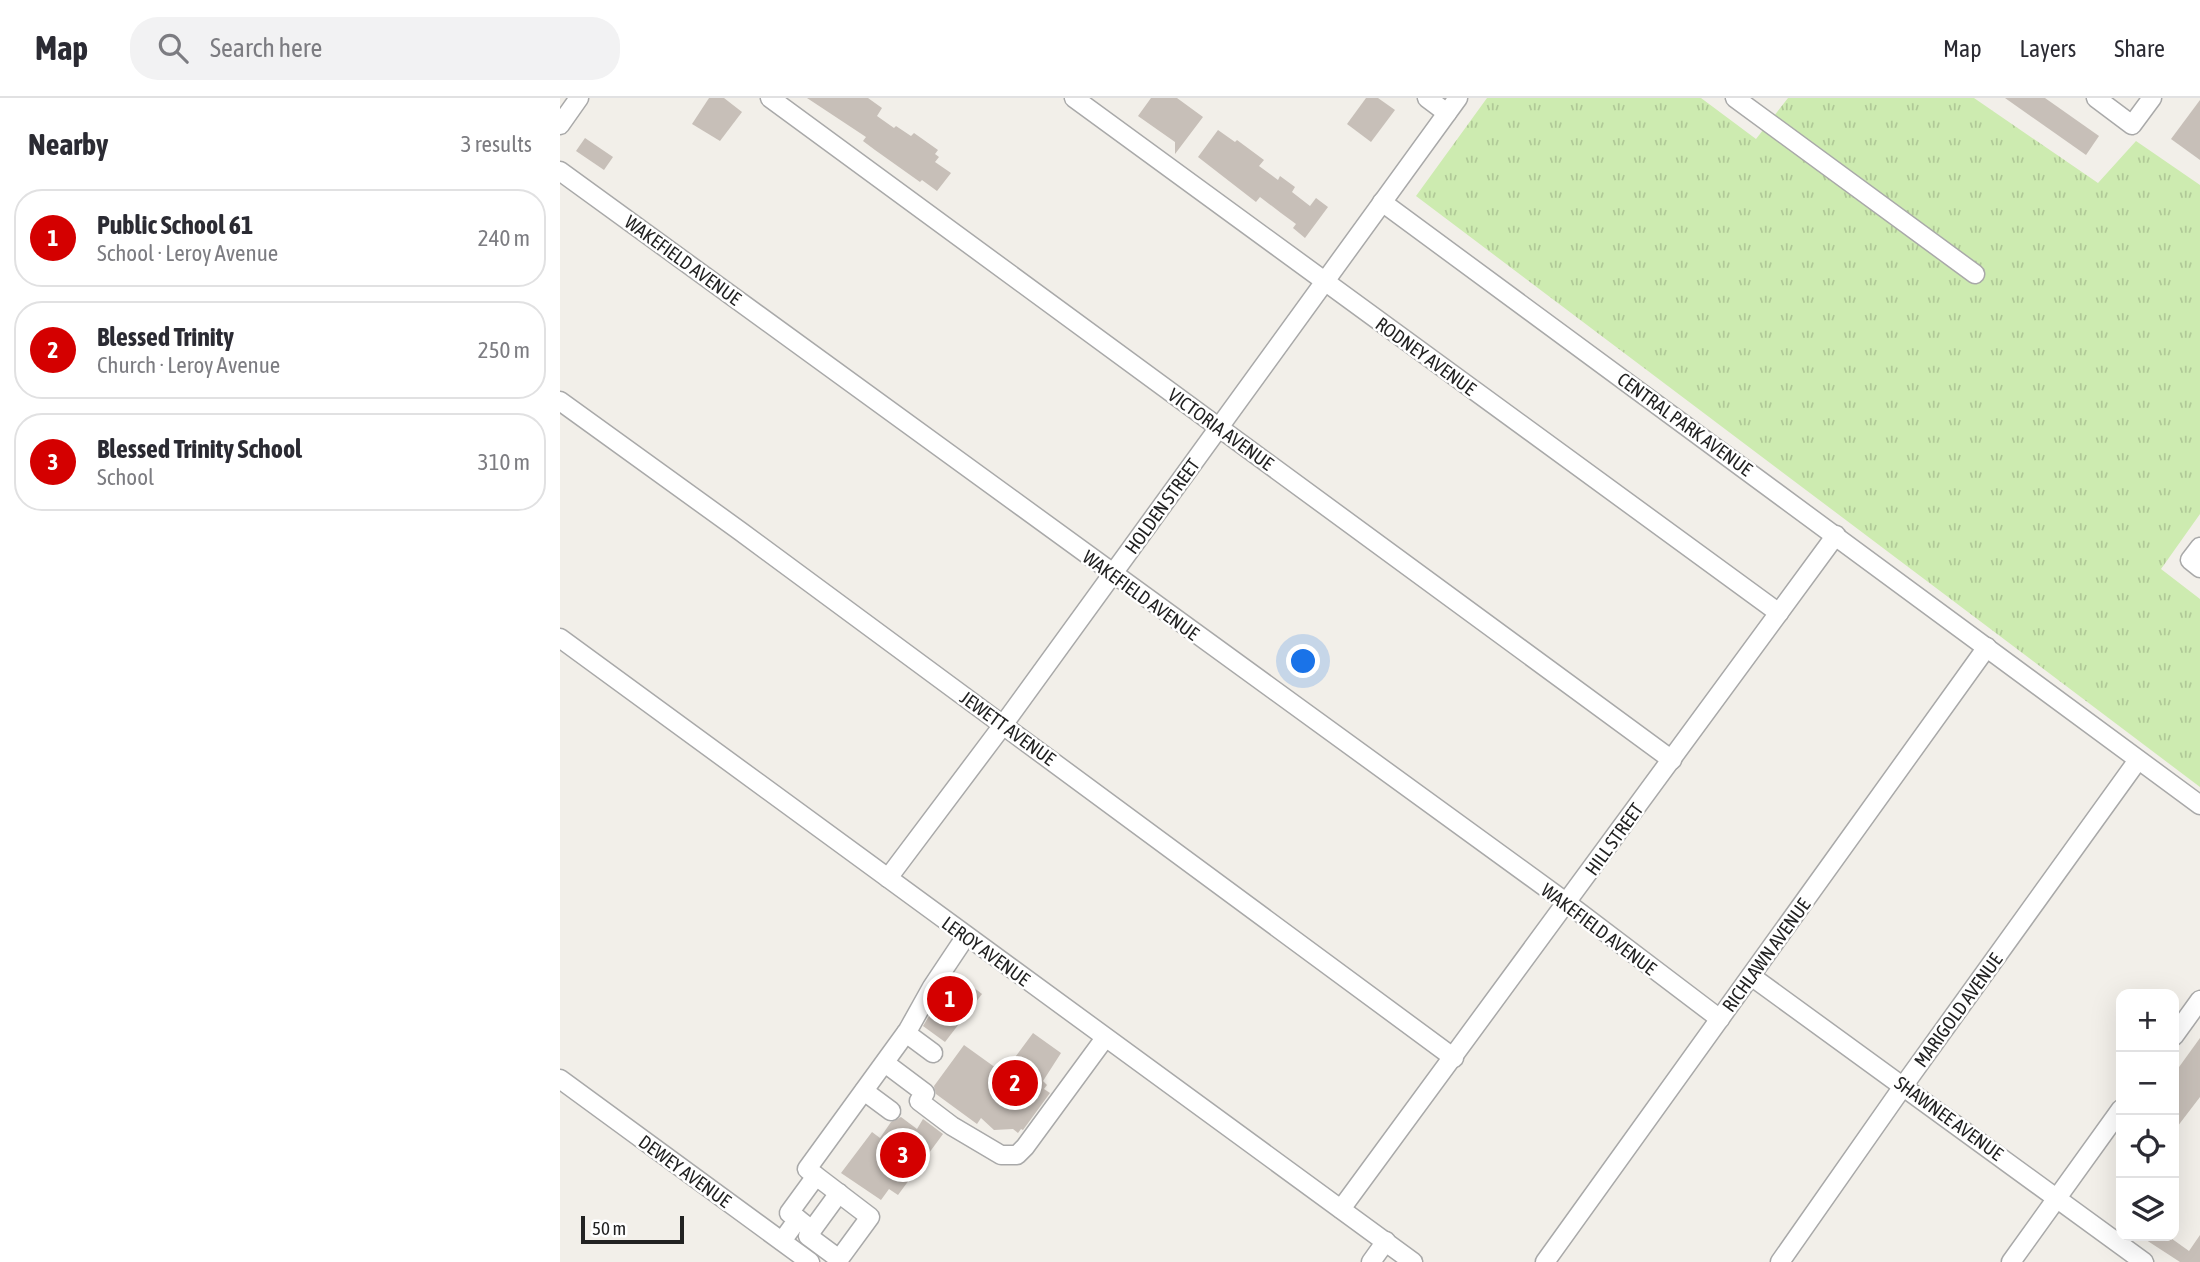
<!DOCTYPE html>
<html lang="en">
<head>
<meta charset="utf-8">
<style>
  body { margin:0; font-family:"Asap Condensed",sans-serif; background:#f2f2f3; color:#2b2b33 }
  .controls { position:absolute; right:21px; bottom:21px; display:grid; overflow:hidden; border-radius:14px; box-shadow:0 7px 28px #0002 }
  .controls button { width:63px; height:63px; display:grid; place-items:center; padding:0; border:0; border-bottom:2px solid #e1e1e2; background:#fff; color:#2b2b33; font:35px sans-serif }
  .scale { position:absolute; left:21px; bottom:18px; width:103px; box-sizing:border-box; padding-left:7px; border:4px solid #222; border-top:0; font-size:19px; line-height:24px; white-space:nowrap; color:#222; -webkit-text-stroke:5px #fff; paint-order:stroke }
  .you { position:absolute; left:744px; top:564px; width:24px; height:24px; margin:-18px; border:5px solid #fff; border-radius:50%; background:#1a73e8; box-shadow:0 0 0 10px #1a73e833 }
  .badge { display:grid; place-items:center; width:46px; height:46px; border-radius:50%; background:#d40000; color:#fff; font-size:23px; font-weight:700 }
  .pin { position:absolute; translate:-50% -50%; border:4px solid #fff; box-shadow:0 2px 7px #0006 }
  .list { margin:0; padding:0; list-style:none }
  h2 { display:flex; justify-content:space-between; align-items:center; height:91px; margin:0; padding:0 28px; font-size:30px }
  h2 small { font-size:23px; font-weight:400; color:#7c7c81 }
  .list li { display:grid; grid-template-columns:46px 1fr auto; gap:21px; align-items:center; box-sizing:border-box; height:98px; margin:0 14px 14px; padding:0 14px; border:2px solid #e1e1e2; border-radius:28px }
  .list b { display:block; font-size:26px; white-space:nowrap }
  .list p { margin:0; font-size:23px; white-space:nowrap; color:#7c7c81 }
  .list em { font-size:23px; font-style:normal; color:#7c7c81 }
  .icon { flex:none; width:38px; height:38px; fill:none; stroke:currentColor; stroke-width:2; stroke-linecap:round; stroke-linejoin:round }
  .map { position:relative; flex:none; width:1640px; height:1164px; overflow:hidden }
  header { display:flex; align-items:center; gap:42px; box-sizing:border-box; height:98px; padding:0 35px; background:#fff; border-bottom:2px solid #e1e1e2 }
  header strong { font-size:33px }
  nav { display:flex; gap:38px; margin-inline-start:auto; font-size:24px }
  .search { width:490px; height:63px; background:#f2f2f3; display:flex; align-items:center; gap:18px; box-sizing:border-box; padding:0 24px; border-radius:28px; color:#7c7c81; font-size:26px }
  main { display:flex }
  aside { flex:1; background:#fff }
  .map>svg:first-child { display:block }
  .grass { fill:url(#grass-tufts) }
  .building { fill:#c7bfb8 }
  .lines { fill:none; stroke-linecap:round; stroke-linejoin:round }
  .minor-casing { stroke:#a9a9a9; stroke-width:21 }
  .minor { stroke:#fff; stroke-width:18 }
  .labels { text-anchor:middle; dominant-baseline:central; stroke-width:5; stroke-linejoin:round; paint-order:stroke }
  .street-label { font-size:19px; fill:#222; stroke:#fff }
</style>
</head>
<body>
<header>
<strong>Map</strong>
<div class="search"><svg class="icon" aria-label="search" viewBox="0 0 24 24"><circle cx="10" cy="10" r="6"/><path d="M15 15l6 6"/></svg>Search here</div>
<nav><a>Map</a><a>Layers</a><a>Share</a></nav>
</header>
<main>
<aside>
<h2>Nearby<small>3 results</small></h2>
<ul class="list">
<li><span class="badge">1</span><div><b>Public School 61</b><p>School · Leroy Avenue</p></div><em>240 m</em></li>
<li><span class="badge">2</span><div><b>Blessed Trinity</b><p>Church · Leroy Avenue</p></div><em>250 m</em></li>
<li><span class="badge">3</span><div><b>Blessed Trinity School</b><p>School</p></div><em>310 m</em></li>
</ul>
</aside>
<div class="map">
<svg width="1640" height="1164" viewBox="0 0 1640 1164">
  <defs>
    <pattern id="grass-tufts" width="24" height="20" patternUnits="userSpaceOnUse" patternTransform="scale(1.75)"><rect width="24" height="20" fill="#cdebb0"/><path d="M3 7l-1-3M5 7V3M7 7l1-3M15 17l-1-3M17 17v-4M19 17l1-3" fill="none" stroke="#b0c997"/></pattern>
  </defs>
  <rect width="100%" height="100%" fill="#f2efe9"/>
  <path class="grass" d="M927,0H1141L1196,41L1228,0H1414L1538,85L1576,43L1640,87V416L1601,471L1640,501V689L856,98Z"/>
  <g class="building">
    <path d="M149,0H164L182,14L160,43L132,26Z"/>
    <path d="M247,0H308L322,10L317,18L334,30L336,28L351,38L354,35L378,52L375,56L379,59L375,64L391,75L377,93L362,82L360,84L315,52L303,43L306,39Z"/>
    <path d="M591,0H617L643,19L615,56V44L578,18Z"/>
    <path d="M806,0H818L835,12L811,44L787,26Z"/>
    <path d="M1445,0H1485L1539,38L1526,57Z"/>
    <path d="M1640,2V62L1611,41Z"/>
    <path d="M658,32L675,44L677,42L704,62L699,68L718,82L720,78L735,89L732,94L750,108L756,100L768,109L745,140L733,130L736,126L721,115L700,99L696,104L638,59Z"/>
    <path d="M25,40L53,59L44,72L16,53Z"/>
    <path d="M395,875L422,896L385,944L363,928Z"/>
    <path d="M473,935L501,955L483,983L487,987L484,991L490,995L463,1032L461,1031L458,1035L453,1031L434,1032L421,1020L417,1026L376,996L374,988L404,947L436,970L443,962L450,966Z"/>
    <path d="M1640,940V999L1614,1033V976Z"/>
    <path d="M341,1019L357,1031L363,1021L383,1036L338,1097L329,1091L321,1102L281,1075L312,1034L320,1040L331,1024Z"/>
    <path d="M1640,1137V1164H1620L1580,1138H1608L1629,1153Z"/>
  </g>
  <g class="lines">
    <defs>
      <g id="minor">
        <path d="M210,0L1112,662"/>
        <path d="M514,0L1219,515"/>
        <path d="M867,0L887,15"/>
        <path d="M1175,0L1415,176"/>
        <path d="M1536,0L1572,27L1592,0"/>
        <path d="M0,27L19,0"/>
        <path d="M0,73L1007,805L1160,921"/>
        <path d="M822,104L1640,707"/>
        <path d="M0,303L180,433L894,960"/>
        <path d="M1640,449L1630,462L1640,470"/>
        <path d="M0,540L853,1164"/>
        <path d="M328,780L443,627L898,0"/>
        <path d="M1191,878L1584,1164"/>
        <path d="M346,935L373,955"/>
        <path d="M1614,938L1640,902"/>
        <path d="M325,965L365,995L359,1003L392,1028L441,1057H457L465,1049L545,940"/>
        <path d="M0,981L250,1164"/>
        <path d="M304,993L331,1013"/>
        <path d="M781,1111L1276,437"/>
        <path d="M238,1121L252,1132L248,1138L279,1161"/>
        <path d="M252,1132L279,1095"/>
        <path d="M222,1143L238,1121L229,1115L256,1078"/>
        <path d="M277,1164L310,1119L247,1071L348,932L372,889L406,838"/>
        <path d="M811,1164L826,1143"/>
        <path d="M985,1164L1427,549"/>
        <path d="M1220,1164L1344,987L1578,662"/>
        <path d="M1451,1164L1561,1011"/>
      </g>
    </defs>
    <use href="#minor" class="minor-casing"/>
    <use href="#minor" class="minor"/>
  </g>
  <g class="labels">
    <g class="street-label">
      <text transform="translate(123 162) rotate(36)">WAKEFIELD AVENUE</text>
      <text transform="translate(866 258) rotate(36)">RODNEY AVENUE</text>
      <text transform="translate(1125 326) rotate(36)">CENTRAL PARK AVENUE</text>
      <text transform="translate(661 331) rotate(36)">VICTORIA AVENUE</text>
      <text transform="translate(602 408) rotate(-54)">HOLDEN STREET</text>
      <text transform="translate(581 497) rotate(36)">WAKEFIELD AVENUE</text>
      <text transform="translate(448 630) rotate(36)">JEWETT AVENUE</text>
      <text transform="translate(1054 741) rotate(-54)">HILL STREET</text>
      <text transform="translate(1039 831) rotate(37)">WAKEFIELD AVENUE</text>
      <text transform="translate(426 853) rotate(36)">LEROY AVENUE</text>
      <text transform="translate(1206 857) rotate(-54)">RICHLAWN AVENUE</text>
      <text transform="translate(1398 912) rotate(-54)">MARIGOLD AVENUE</text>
      <text transform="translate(1389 1020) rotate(36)">SHAWNEE AVENUE</text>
      <text transform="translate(125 1073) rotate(36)">DEWEY AVENUE</text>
    </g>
  </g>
</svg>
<div class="controls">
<button>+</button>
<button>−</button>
<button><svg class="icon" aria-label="locate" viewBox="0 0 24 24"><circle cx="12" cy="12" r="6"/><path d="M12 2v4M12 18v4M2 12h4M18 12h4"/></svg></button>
<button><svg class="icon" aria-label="layers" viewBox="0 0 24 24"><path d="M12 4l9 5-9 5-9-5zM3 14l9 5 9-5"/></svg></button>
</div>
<div class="scale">50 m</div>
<div class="you"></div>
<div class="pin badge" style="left:390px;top:901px">1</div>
<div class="pin badge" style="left:455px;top:985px">2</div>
<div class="pin badge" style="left:343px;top:1057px">3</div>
</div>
</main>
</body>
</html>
